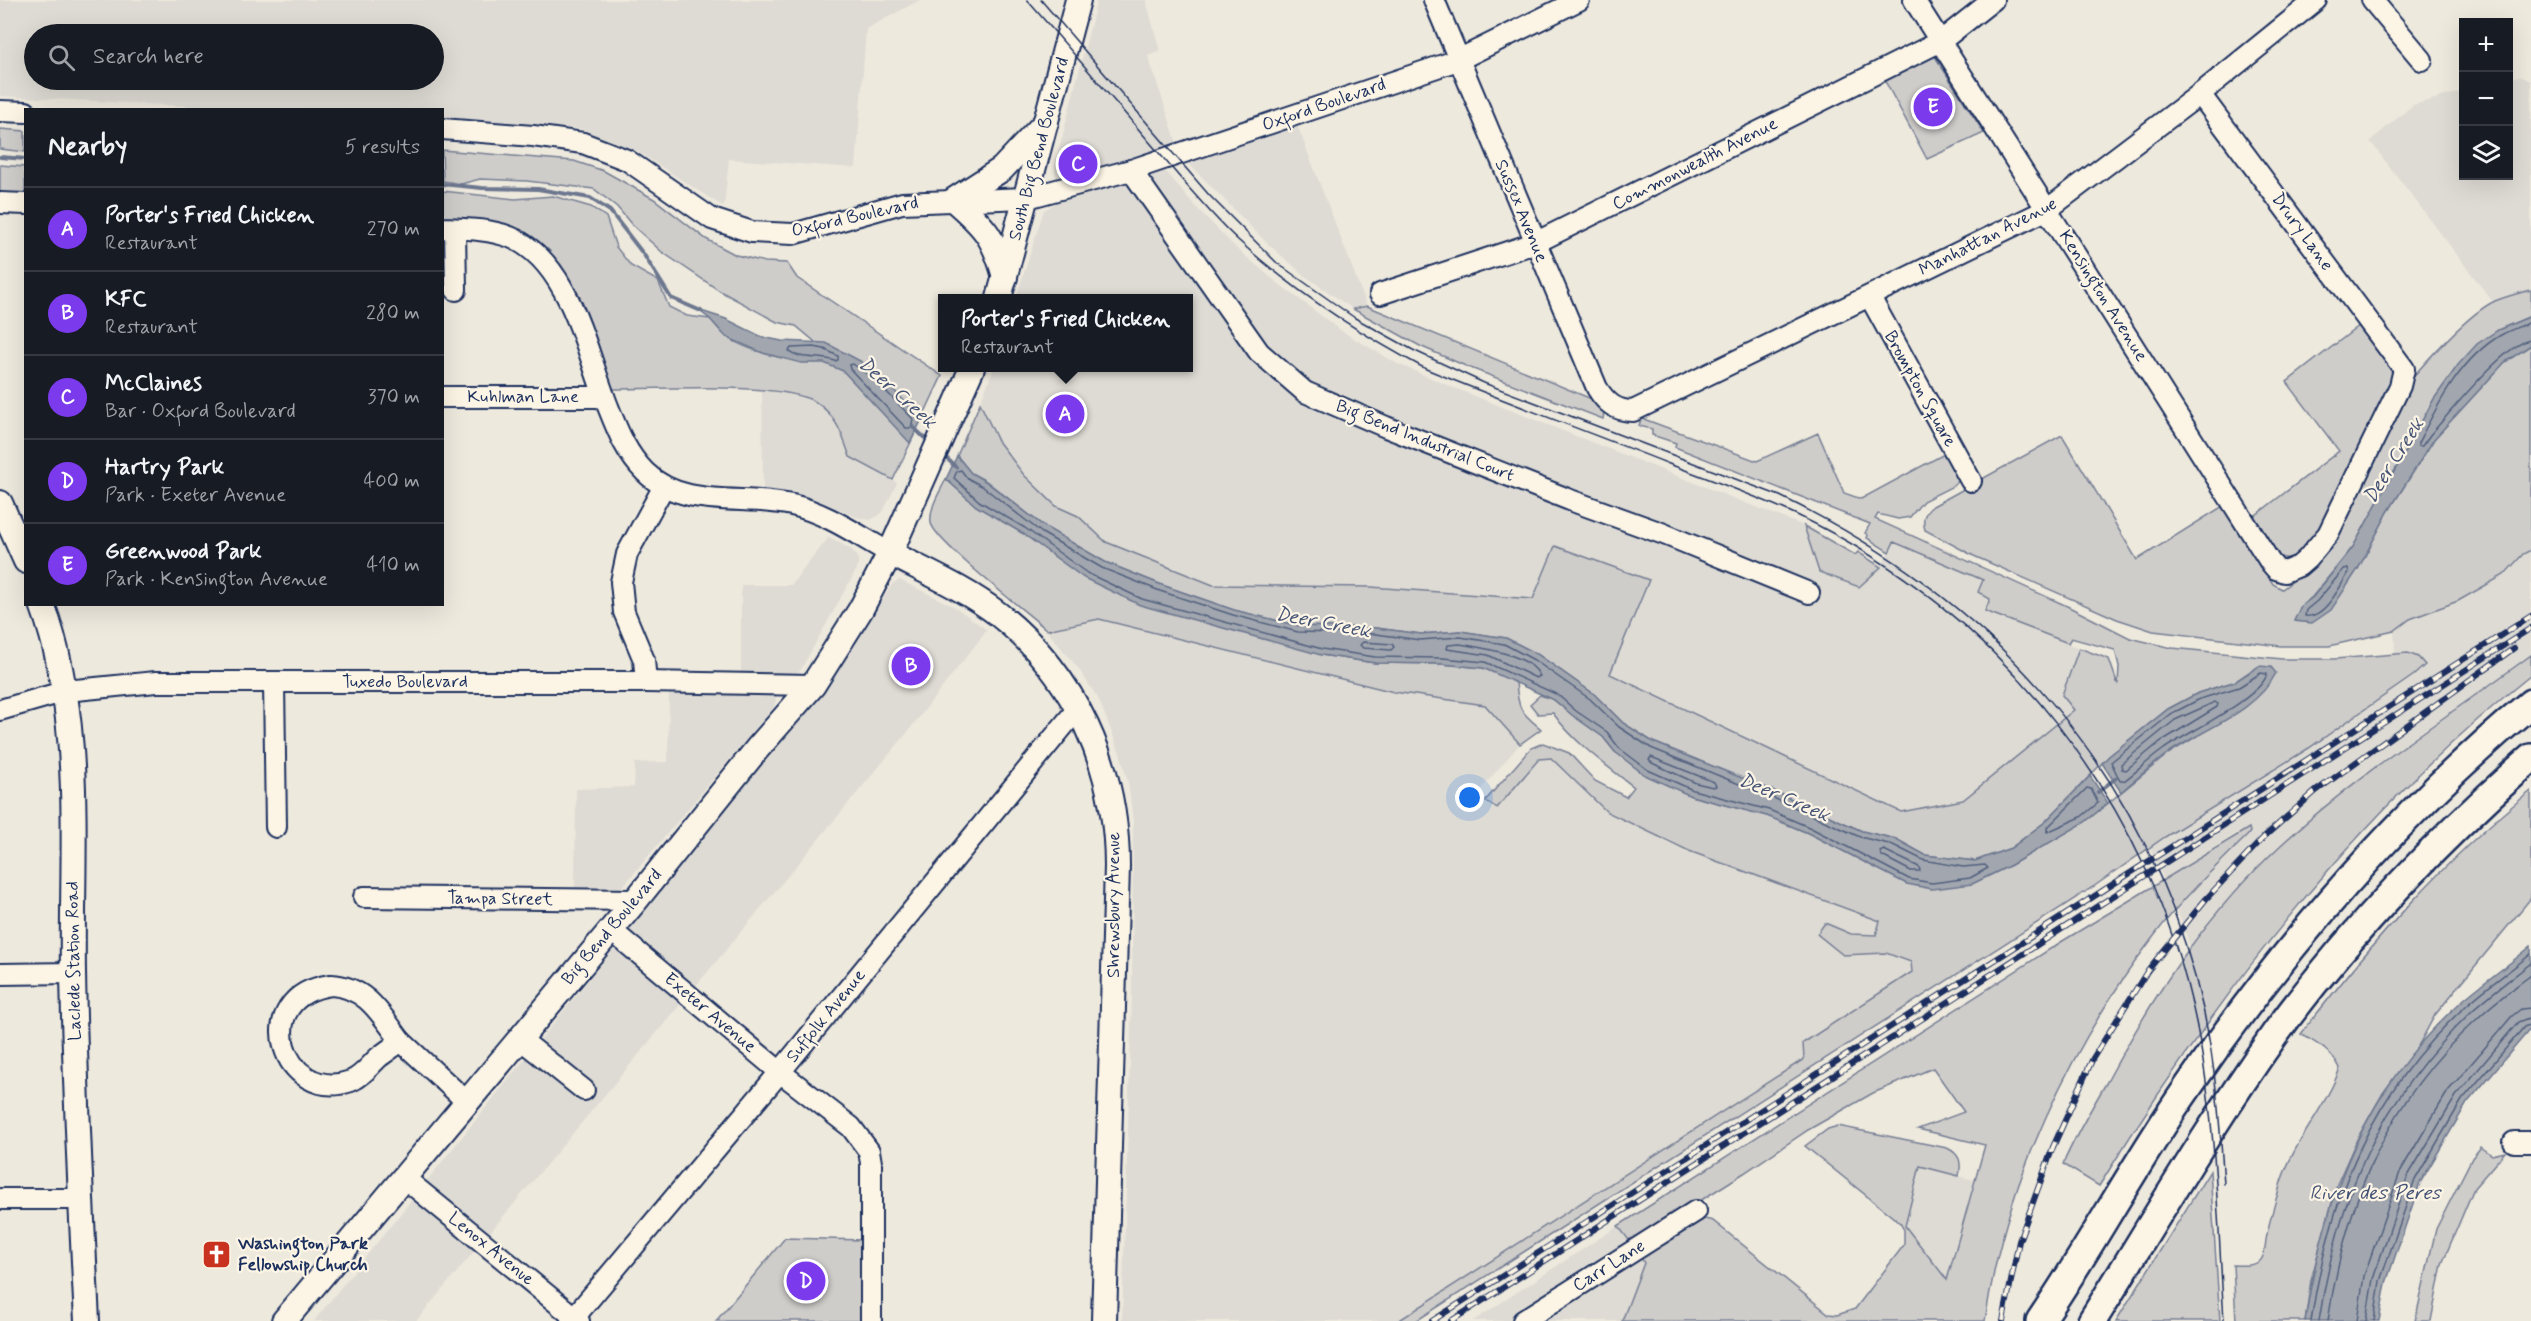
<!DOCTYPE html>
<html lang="en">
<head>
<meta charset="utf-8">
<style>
  body { margin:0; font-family:Mynerve,sans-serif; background:#242831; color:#f1f3f6 }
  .controls { position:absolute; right:18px; top:18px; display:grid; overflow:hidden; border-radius:0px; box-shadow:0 6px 24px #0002 }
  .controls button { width:54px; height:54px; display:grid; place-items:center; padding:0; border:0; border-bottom:2px solid #363941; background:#171b24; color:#f1f3f6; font:30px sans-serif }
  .you { position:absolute; left:1470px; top:798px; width:21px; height:21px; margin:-15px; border:4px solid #fff; border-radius:50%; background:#1a73e8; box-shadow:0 0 0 9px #1a73e833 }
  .badge { display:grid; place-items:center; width:39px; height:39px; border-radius:50%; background:#7c3aed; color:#fff; font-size:20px; font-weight:700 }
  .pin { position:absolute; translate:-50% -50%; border:3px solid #fff; box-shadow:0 2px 6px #0006 }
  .popup { position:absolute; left:938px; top:294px; width:255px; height:78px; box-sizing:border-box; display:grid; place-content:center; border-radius:0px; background:#171b24; filter:drop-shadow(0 2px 4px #0005); font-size:20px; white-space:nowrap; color:#9ea1a6 }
  .popup b { font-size:22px; color:#f1f3f6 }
  .popup::after { content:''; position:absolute; left:50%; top:100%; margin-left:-12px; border:12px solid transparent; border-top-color:#171b24 }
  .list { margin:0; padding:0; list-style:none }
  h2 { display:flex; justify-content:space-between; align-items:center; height:78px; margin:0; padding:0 24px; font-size:26px }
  h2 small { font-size:20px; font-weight:400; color:#9ea1a6 }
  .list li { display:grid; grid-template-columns:39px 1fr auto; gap:18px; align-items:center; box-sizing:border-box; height:84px; padding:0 24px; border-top:2px solid #363941 }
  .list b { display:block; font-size:22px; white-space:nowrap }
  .list p { margin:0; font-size:20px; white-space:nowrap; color:#9ea1a6 }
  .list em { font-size:20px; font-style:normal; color:#9ea1a6 }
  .icon { flex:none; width:33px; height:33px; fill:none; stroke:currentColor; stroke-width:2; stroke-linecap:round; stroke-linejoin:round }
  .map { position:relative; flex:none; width:2531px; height:1321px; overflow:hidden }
  .search { position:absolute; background:#171b24; box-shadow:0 6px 24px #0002; left:24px; top:24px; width:420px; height:66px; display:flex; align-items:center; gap:15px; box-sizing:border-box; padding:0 21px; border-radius:33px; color:#9ea1a6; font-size:22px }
  .panel { position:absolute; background:#171b24; box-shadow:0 6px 24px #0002; left:24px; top:108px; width:420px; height:498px; border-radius:0px }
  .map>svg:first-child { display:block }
  .built { fill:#dedbd4; fill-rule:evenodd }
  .green { fill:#cfcdca; stroke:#757e94; stroke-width:1.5 }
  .water { fill:#a2a7af; stroke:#6c778f; stroke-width:1.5 }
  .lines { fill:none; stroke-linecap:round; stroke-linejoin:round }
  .shore { stroke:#515f7e; stroke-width:1.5 }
  .stream { stroke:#6c778f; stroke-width:4 }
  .minor-casing { stroke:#1b2f5e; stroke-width:24 }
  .major-casing { stroke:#1b2f5e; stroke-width:28 }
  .highway-casing { stroke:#1b2f5e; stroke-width:32 }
  .minor { stroke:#fcf5e5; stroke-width:20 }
  .major { stroke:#fcf5e5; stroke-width:24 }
  .highway { stroke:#fcf5e5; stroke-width:27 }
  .tram { stroke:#1b2f5e; stroke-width:1.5 }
  .rail-casing { stroke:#1b2f5e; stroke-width:6 }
  .rail { stroke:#fcf5e5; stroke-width:4; stroke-dasharray:11; stroke-linecap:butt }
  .labels { text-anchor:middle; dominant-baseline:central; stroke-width:4.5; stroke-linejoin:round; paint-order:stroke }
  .street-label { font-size:18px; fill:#1b2f5e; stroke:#fcf5e5 }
  .poi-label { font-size:18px; font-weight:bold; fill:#1b2f5e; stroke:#fcf5e5; text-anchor:start }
  .water-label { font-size:20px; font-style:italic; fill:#445376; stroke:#fcf5e5 }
</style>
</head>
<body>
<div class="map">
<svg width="2531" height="1321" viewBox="0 0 2531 1321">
  <rect width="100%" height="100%" fill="#eee9dd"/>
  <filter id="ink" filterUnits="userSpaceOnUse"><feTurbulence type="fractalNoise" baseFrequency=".0167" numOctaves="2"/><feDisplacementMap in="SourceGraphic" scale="12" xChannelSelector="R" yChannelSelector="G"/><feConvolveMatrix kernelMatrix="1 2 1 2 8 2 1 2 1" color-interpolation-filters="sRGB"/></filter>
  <g filter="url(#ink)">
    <g class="built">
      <path d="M0,0H920L866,29L856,168L729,159L724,207L635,150L582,129L443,121L442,110L240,109L0,96ZM34,34H434V80H34Z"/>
      <path d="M1097,0H1146L1160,51L1148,56L1178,146L1063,181L1058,179L1055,174V166Z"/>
      <path d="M2520,76L2531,81V290L2493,302L2370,141L2413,105L2463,91L2464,176H2508L2509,79Z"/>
      <path d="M1296,122L1367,306L1353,309L1305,276L1268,244L1184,159Z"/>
      <path d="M1163,168L1196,207L1237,249L1275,281L1343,332L1398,364L1452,387L1804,526L1819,572L1859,587L1880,569L1894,542L1983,580L1991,599L1985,611L2079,648L2062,695L2074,710L1963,800L1901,812L1609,674L1649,580L1533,599L1371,587L1213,585L1106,542L1078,516L1056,506L1024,475L998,441L980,403L994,368H1188V298H1016L1044,210L1067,197L1120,183H1129L1141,175Z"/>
      <path d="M762,390L802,395L819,404L840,427L850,457L897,483L883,512L878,516L870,520L856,517L818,500L763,492Z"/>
      <path d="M829,537L852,550L858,559V567L800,671L792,675L741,674V585H791Z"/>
      <path d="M2531,550V655L2417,736L2323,808L2282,845L2190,947L2177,910L2240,831L2164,879L2150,848L2309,748L2418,657L2408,654H2395L2394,631L2410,619L2458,601L2504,575L2523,554Z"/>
      <path d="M900,580L955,607L987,630L903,738L416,1321H314L829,681L893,583Z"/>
      <path d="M1099,619L1394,692L1485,705L1520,744L1475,796L1497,807L1540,759L1551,758L1607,812L1689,851L1880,921L1876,935L1851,934L1825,923L1843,955L1885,953L1911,962L1912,972L1804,1043V1059L1398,1321H1122L1132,995L1133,821L1128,782L1120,753L1098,698L1078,668L1047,631Z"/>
      <path d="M669,690L772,692L776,699L774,707L624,885L617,890H575L576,789L634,787L635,763L668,762Z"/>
      <path d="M1920,1166L1974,1180L1947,1282L1905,1226Z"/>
      <path d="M1618,1226L1644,1263L1622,1321H1473Z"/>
    </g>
    <g class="green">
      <path d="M1934,55L1984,133L1927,159L1885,81Z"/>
      <path d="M0,129L25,131V152L0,149Z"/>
      <path d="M442,150L574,161L604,171L654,199L706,239L736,255L765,262L787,263L797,278L942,376L893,480L850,457C843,437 837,416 817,403C784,381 656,389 611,389L561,266L546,250L520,233L443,219V191L515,199L553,196L591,207L606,217L616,247L631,266L658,281L669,307L687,316L710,319C715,324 720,332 726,336C745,351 800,365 823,362L814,341L796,326L777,322L720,291L662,252L632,225L617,207L594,189L527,181L480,179L461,184L443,181Z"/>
      <path d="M0,165L25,167V197L0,196Z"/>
      <path d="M2531,290V316L2498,330L2434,399L2353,547L2312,597L2301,606L2294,621L2358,569L2388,512L2434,439L2505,362L2531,345V550L2523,554L2504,575L2458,601L2410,619L2394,631L2329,646H2281L2153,631L2117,619L1974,556L1925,530C1922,519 1924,513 1933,506L2062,435L2137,560L2223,506L2273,584L2282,589L2317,563L2334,534L2407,384C2426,361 2469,313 2495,301C2507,296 2519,293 2531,290Z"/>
      <path d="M1367,306L1599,402L1604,412L1603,419L1468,367L1420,346L1353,309Z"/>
      <path d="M2360,325L2393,370L2395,376L2315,543L2292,559L2278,557L2252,518L2339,451L2287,382Z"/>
      <path d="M980,403L998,441L1024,475L1056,506L1078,516L1106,542L1213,585L1371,587L1533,599L1555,546L1649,580L1610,674L1901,812L1963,800L2074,710L2062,695L2079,648L2109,659L2118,685L2119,666L2115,650L2071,638L2068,643L1985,611L1990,599L1978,592L1983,580L1894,542L1889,552L1867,538L1868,535L1865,533L1870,524L1675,447L1676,443L1652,435V429L1639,426L1641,418L1757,461L1818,433L1844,493L1861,499L1946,453L1961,478L1955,485L1923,501L1910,517L1898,519L1878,514L1875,519L2067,606L2130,638L2172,648L2282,659H2335L2408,653L2418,657L2425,665L2414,675L2309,748L2165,837L2093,887L1416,1321H1398L1804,1059L1803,1043L1912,972L1911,962L1886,953L1843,955L1817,934L1825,923L1851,934L1876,935L1880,921L1689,851L1607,812L1551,758L1539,759L1497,808L1485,801L1531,748L1543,743L1569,753L1595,781L1626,797L1634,787C1608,767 1572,741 1553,713L1538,714L1530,704L1540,695L1554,700L1572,715L1603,737L1615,752L1691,796L1767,816L1808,833L1907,884H1972L2011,865L2085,822L2168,754L2241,709L2249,672L2236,681L2198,693L2168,709L2109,756L2045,822L2011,848L1975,861L1925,855L1896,839L1862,831L1774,791L1653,742L1623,723L1594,694L1537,654L1506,638L1460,631L1421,634L1376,628L1299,626L1234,610L1162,585L1105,562L1045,527L986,481L971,473L957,456Z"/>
      <path d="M946,479L976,506L1022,533L1321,655L1375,663L1442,664L1483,668L1516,682C1518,710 1520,711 1541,729L1520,744L1485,705L1394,692L1099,619L1047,630C1027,612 935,542 931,523C929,507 940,492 946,479Z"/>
      <path d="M1804,526L1855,555L1858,552L1881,567L1859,587L1819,572Z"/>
      <path d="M2531,655V675C2354,816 2217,996 2099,1186L2063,1164C2076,1134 2092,1107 2108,1080C2156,991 2207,913 2282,844C2359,773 2447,717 2531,655Z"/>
      <path d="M2531,791V898L2435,1015L2417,1048L2383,1093L2358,1137L2337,1184L2311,1280L2305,1321H2236L2233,1265C2241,1265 2252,1267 2260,1261C2265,1257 2265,1246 2266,1240C2269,1220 2276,1201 2281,1182C2294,1141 2326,1108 2340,1068C2332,1051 2316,1043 2301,1034C2369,946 2443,860 2531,791Z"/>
      <path d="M2249,828L2250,832L2247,836C2214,868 2181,900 2154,936C2070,1046 2005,1183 1985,1321H1622L1644,1263L1638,1252L1705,1219L1713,1221L1829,1314L1837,1315L1855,1309L1904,1245V1230L1900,1223L1805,1146L1828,1129L1838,1126L1947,1148C1960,1154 1962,1162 1959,1176L1920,1166L1905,1226L1947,1280L1985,1145L1918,1129L1964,1112L1933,1068L1873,1093L1808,1130L1744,1173L1632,1244L1618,1226L2061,942Z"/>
      <path d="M2481,1147L2492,1155L2505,1152L2474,1188L2442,1264L2431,1321H2415L2436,1229L2472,1158Z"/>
      <path d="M2210,1171L2220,1321H2116Z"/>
      <path d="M785,1238L863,1240L861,1321H716Z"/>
    </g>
    <g class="water">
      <path d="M698,310L726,319L762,337L782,341L826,343L860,361L880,376L922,419L910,443L843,371L824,363H801L763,353L726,337L710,319Z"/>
      <path d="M2531,316V345L2505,362L2434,439L2388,512L2358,569L2331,610L2312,623L2294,621L2301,606L2313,597L2353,547L2434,399L2458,365L2477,344L2498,330Z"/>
      <path d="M957,456L971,473L985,481L1045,527L1105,562L1162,585L1234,610L1299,626L1376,628L1421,634L1460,631L1506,638L1537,654L1594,694L1623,723L1653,742L1774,791L1862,831L1896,839L1925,855L1975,861L2011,848L2045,822L2090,776L2108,803L2085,822L2011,865L1972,884L1932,889L1907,884L1808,833L1767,816L1691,796L1645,775L1615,752L1603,737L1572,715L1554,700L1483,668L1442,664L1375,663L1321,655L1140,605L1084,578L1022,533L976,506L946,479Z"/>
      <path d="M2259,666L2271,667L2276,673C2256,713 2202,729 2167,754C2151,766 2136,779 2121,792L2102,763L2109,756L2168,709L2198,693L2236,681Z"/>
      <path d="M2531,946V1028L2467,1103L2420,1183L2386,1283L2379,1321H2305C2324,1196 2366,1086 2463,1000C2485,981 2509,965 2531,946Z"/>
    </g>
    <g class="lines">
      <g class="shore">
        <path d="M2531,322C2521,326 2510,330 2501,335C2461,358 2438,404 2418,443V446H2422L2430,435C2449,414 2506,342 2531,340"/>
        <path d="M814,347L824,349L838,356V360L835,361C821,355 801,361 789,351L791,348Z"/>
        <path d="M853,364L876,381L913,419L911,428H906L850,369L849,365Z"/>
        <path d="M961,470L967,478L982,486L1042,533L1102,568L1160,591L1233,615L1298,632L1376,634L1420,640L1460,637L1504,644L1534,660L1590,699L1619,727L1651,748L1771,797L1860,837L1893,845L1923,860L1963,867L1985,865L1988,868L1970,878L1932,883L1909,879L1811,828L1769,810L1693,790L1648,770L1619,748L1607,732L1576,711L1558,695L1485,662L1443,658L1375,657L1322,649L1142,599L1087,573L1025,528L979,501L954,478L957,471Z"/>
        <path d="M2348,568L2349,572C2340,586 2325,619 2305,616L2306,610L2317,601L2344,569Z"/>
        <path d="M1363,642L1392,644L1394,647L1391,650L1363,648L1360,645Z"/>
        <path d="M1460,644C1482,648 1530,654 1540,676L1536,678L1488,655L1447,649L1448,645Z"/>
        <path d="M2261,673L2267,674C2261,698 2186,733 2164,749C2150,759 2137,771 2124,781H2120L2111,762L2171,714L2200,699L2239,687Z"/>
        <path d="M2215,702L2218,704L2217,707L2160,742L2126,770L2122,769L2121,764L2175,720Z"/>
        <path d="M1651,757L1714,782L1716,786L1713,787L1696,783L1652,763L1649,760Z"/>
        <path d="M2087,788L2091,789L2098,803L2081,817L2047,832V828Z"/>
        <path d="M1884,850L1919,867L1920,871H1911L1882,856L1880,852Z"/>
        <path d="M2311,1321C2330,1196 2371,1091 2467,1005C2487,987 2510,971 2531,954"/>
        <path d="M2319,1321C2338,1196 2378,1101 2471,1012C2489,995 2511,979 2531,963"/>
        <path d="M2328,1321C2346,1201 2386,1101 2478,1018C2494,1002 2513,989 2531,975"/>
        <path d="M2357,1321L2364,1276L2400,1172L2448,1091L2512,1016L2521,1009L2531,1008"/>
        <path d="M2366,1321L2373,1279L2408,1176L2456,1096L2518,1022L2531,1017"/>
        <path d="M2374,1321L2380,1281L2415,1180L2462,1100L2524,1027L2531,1024"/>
      </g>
      <g class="stream">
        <path d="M0,157L26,159"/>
        <path d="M442,184L482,188L538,189L590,198L610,211L644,255L671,298L701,311"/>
        <path d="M913,427L929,442"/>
        <path d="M944,456L956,467"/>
        <path d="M2098,792L2116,778"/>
      </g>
      <defs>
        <g id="minor">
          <path d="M1434,0L1597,388C1606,403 1616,411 1633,411L2048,209L2200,94L2316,0"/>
          <path d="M1914,0L2270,562L2276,569L2284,572L2299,566L2307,559L2328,534L2400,386L2404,369L2200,94"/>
          <path d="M2372,0L2422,60"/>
          <path d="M0,111L26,112"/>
          <path d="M442,129L533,136L583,143L627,160L712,219L752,232L793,234L902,203L1027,198L1131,170L1458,60L1579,0"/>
          <path d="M1131,170L1259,352L1305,392L1386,427L1570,500L1664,534L1809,593"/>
          <path d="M0,203L26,204"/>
          <path d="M442,228C465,229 489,229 510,237C571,262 586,353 609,409C618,432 627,454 645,472C683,510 744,494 792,505C827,513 859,536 890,553"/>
          <path d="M455,229L456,290"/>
          <path d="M1380,294L1535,243L1941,41L1993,0"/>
          <path d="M1870,297L1971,481"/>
          <path d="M442,397H604"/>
          <path d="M274,682L276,827"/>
          <path d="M646,682L644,660L624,612L621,582L627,554L664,486"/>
          <path d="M0,710L66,691L156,682H646L813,685"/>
          <path d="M364,897L636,900"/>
          <path d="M611,930L780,1072L851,1127L869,1151L871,1163V1321"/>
          <path d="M0,974L73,973"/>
          <path d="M331,985C367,987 381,1015 401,1041C394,1046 386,1052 379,1057C370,1065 363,1076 351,1081C283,1105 247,996 331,985Z"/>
          <path d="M519,1038L584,1090"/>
          <path d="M401,1041L466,1101"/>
          <path d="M2514,1142H2531"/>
          <path d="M403,1177L579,1321"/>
          <path d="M0,1199H81"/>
          <path d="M571,1321L780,1072L1078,708"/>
          <path d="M1523,1321L1696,1211"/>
        </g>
        <g id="major">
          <path d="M1005,277C994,237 985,227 954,200L1002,169L1046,122"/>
          <path d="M999,298L1078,0"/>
          <path d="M0,503L26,561"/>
          <path d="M890,553C926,572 966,589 998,614C1075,675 1117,767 1117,866L1104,1321"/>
          <path d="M42,604C85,721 71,850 73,972C75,1089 81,1205 87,1321"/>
          <path d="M284,1321L636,900L757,749L813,685L861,609L890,553L972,368"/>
        </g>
        <g id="highway">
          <path d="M2040,1321C2092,1245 2135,1163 2188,1087C2286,944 2398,814 2531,703"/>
          <path d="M2092,1321C2152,1225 2209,1127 2275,1034C2349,933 2437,841 2531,758"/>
        </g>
      </defs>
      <use href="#minor" class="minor-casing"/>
      <use href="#major" class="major-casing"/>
      <use href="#highway" class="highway-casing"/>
      <use href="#minor" class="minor"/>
      <use href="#major" class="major"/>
      <use href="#highway" class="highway"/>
      <g class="tram">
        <path d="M1027,0C1069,48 1111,97 1152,145C1180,177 1207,211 1238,240C1295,292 1358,333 1426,369C1506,402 1588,432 1669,464C1712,480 1756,496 1797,515C2001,612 2153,805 2197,1027C2216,1123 2218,1223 2224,1321"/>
        <path d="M1041,0L1209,195L1277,263L1355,318L1413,350L1484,383L1780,496C1997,601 2151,775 2204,1013C2216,1069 2220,1127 2224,1184"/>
      </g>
      <defs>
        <g id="rail">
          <path d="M1432,1321L2531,616"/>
          <path d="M1451,1321L2531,628"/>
          <path d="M2003,1321L2019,1241L2053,1147L2093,1058L2148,970L2206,899L2265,836L2316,791L2514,648"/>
        </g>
      </defs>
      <use href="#rail" class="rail-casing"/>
      <use href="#rail" class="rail"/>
    </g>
  </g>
  <defs>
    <symbol id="church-square" viewBox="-11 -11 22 22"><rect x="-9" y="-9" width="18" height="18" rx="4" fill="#c8321e" stroke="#fcf5e5"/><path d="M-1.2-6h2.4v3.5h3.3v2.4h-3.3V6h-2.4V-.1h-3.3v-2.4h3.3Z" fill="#fff"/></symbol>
  </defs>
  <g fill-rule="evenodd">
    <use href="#church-square" x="200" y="1238" width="33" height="33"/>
  </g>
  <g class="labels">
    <g class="street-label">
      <text transform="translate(1324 105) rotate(-19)">Oxford Boulevard</text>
      <text transform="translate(1039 149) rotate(-75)">South Big Bend Boulevard</text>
      <text transform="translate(1695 164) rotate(-27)">Commonwealth Avenue</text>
      <text transform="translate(1521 211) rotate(67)">Sussex Avenue</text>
      <text transform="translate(855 217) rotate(-13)">Oxford Boulevard</text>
      <text transform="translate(2302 232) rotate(54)">Drury Lane</text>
      <text transform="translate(1988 237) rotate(-27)">Manhattan Avenue</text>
      <text transform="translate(2103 296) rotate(58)">Kensington Avenue</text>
      <text transform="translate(1920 389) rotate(61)">Brompton Square</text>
      <text x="523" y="397">Kuhlman Lane</text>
      <text transform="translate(1425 441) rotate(22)">Big Bend Industrial Court</text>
      <text x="405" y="682">Tuxedo Boulevard</text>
      <text transform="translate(500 899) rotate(1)">Tampa Street</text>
      <text transform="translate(1114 905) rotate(-90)">Shrewsbury Avenue</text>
      <text transform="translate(612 927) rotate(-50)">Big Bend Boulevard</text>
      <text transform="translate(74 961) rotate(-91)">Laclede Station Road</text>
      <text transform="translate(710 1013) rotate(40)">Exeter Avenue</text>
      <text transform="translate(826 1016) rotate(-51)">Suffolk Avenue</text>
      <text transform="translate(491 1249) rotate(39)">Lenox Avenue</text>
      <text transform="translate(1609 1266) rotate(-32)">Carr Lane</text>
    </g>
    <g class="poi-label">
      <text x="238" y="1244">Washington Park<tspan x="238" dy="21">Fellowship Church</tspan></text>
    </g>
    <g class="water-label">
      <text transform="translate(897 393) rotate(42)">Deer Creek</text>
      <text transform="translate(2394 461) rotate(-58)">Deer Creek</text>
      <text transform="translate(1323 623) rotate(11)">Deer Creek</text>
      <text transform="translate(1784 798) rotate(23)">Deer Creek</text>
      <text x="2375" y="1193">River des Peres</text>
    </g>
  </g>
</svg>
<div class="controls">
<button>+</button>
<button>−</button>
<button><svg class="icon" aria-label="layers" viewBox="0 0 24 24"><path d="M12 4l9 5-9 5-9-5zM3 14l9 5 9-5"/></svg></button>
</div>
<div class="you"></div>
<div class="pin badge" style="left:1065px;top:414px">A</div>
<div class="popup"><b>Porter's Fried Chicken</b>Restaurant</div>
<div class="pin badge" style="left:911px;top:666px">B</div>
<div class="pin badge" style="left:1078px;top:164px">C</div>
<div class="pin badge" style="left:806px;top:1281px">D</div>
<div class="pin badge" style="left:1933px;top:107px">E</div>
<div class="search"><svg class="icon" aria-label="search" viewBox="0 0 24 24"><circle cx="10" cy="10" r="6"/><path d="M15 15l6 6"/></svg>Search here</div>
<section class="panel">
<h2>Nearby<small>5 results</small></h2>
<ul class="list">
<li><span class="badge">A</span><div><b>Porter's Fried Chicken</b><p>Restaurant</p></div><em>270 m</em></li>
<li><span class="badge">B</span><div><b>KFC</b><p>Restaurant</p></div><em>280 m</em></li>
<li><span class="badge">C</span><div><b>McClaines</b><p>Bar · Oxford Boulevard</p></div><em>370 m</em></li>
<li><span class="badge">D</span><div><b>Hartry Park</b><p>Park · Exeter Avenue</p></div><em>400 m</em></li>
<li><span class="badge">E</span><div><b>Greenwood Park</b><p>Park · Kensington Avenue</p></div><em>410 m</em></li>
</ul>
</section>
</div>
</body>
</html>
